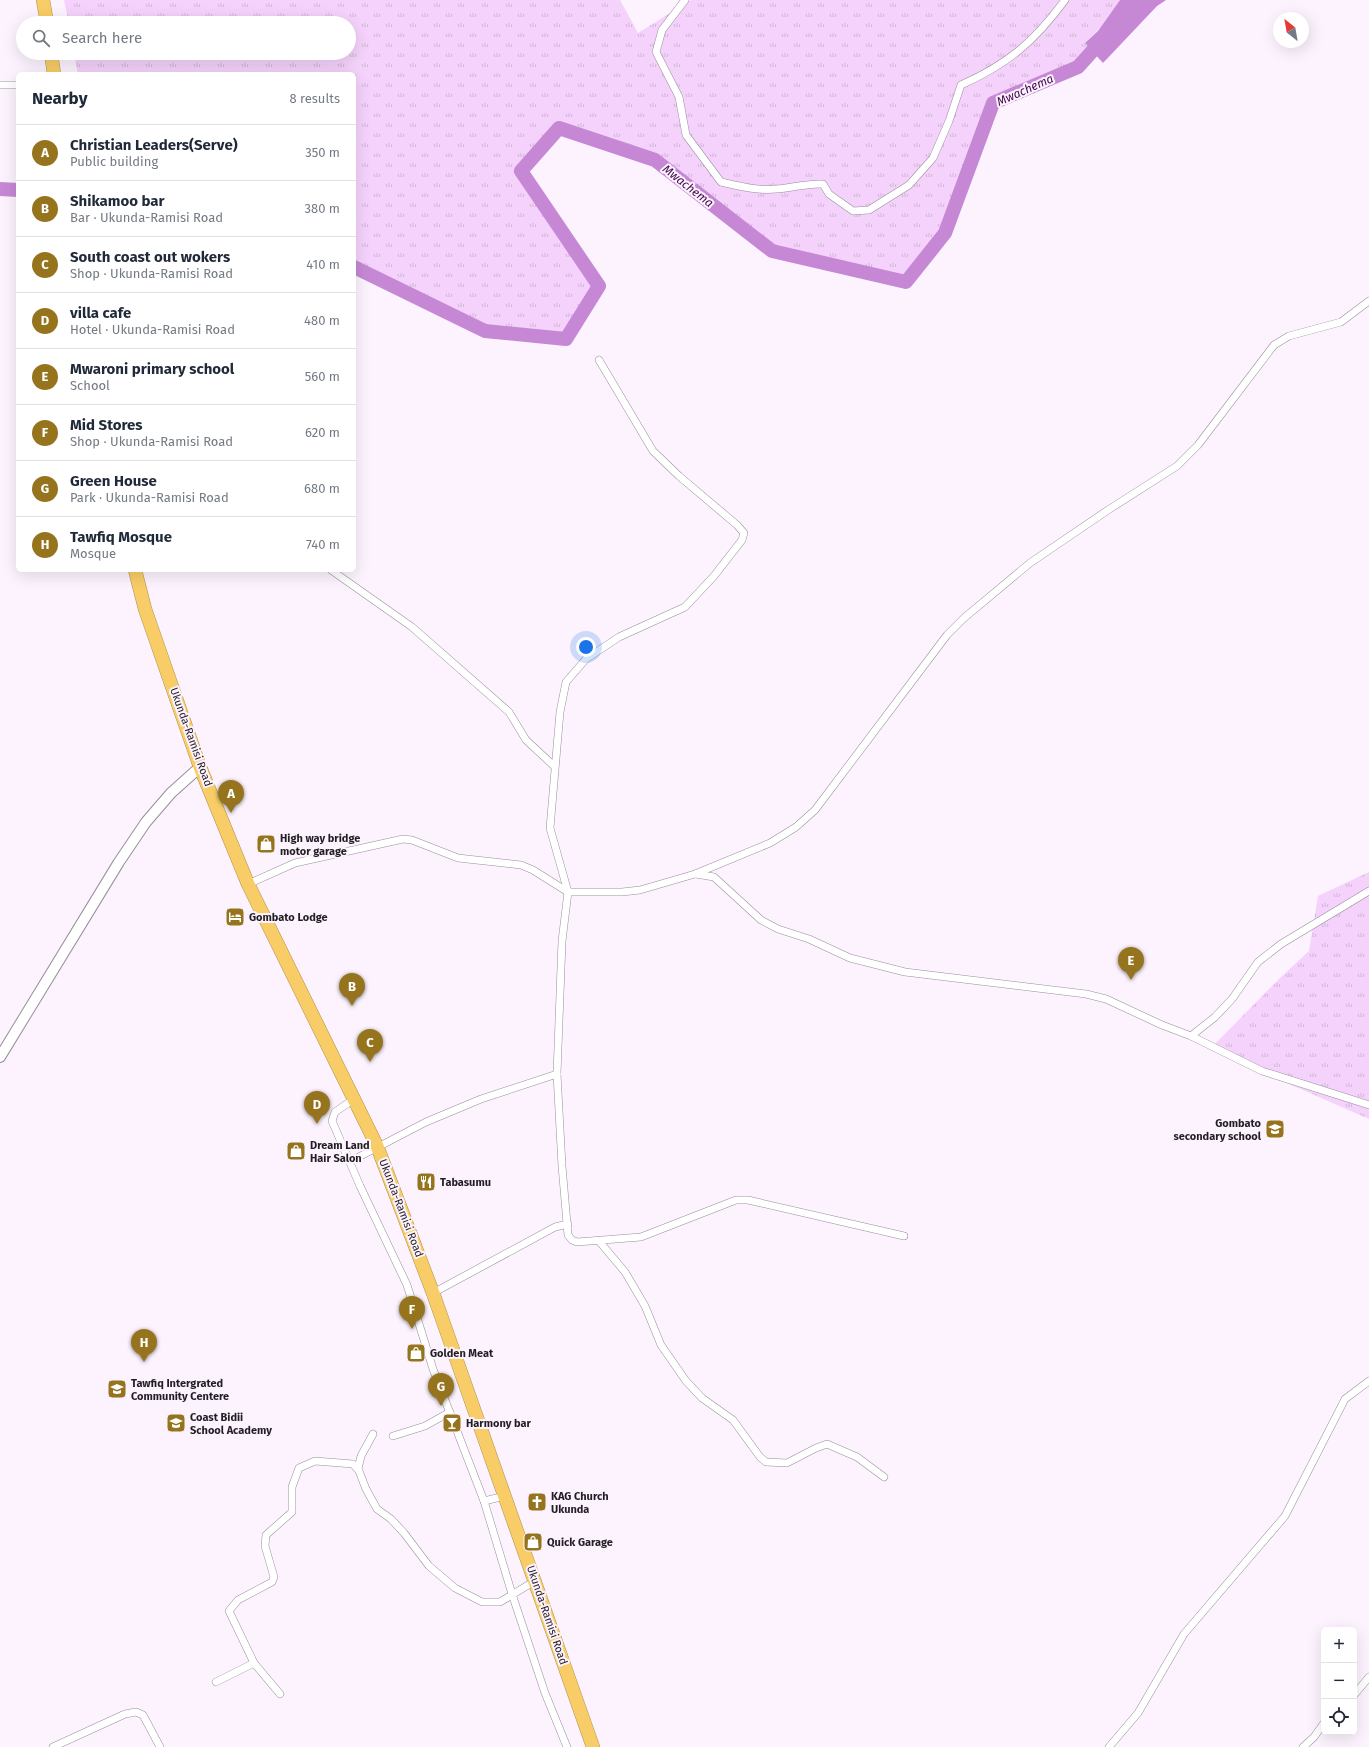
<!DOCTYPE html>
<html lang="en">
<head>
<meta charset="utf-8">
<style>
  body { margin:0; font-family:"Fira Sans",sans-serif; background:#f2f2f3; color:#1f2937 }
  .controls { position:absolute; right:12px; bottom:12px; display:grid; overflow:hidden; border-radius:6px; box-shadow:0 4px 16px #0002 }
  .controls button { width:36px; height:36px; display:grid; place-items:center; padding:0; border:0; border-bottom:1px solid #e0e1e3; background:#fff; color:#1f2937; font:20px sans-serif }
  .compass { position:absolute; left:1273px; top:12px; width:36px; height:36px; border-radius:50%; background:#fff; box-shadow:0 4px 16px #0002; rotate:329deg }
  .you { position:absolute; left:586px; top:647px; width:14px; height:14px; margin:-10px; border:3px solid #fff; border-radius:50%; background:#1a73e8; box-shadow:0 0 0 6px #1a73e833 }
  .badge { display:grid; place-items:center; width:26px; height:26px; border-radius:50%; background:#95741d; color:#fff; font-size:13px; font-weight:700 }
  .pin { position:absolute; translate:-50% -33px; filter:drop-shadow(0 1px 2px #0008) }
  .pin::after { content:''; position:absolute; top:21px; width:14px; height:12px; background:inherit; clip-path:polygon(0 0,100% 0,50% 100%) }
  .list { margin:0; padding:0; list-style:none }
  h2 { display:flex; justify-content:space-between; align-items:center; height:52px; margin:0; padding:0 16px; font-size:17px }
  h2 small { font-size:13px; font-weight:400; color:#747a83 }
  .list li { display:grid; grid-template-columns:26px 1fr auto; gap:12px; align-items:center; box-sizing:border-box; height:56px; padding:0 16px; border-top:1px solid #e0e1e3 }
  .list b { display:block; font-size:15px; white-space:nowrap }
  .list p { margin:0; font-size:13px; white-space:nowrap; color:#747a83 }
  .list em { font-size:13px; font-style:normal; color:#747a83 }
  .icon { flex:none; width:22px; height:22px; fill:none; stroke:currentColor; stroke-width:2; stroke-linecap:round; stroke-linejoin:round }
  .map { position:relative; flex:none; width:1369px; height:1747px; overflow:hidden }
  .search { position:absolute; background:#fff; box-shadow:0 4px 16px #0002; left:16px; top:16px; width:340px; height:44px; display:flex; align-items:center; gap:10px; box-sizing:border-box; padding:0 14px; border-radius:22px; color:#747a83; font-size:15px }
  .panel { position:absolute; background:#fff; box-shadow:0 4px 16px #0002; left:16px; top:72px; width:340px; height:500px; border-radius:6px }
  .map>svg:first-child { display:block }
  .grass { fill:url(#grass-tufts) }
  .water { fill:#c688d4 }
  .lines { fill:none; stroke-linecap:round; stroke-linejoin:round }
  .river { stroke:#c688d4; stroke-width:14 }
  .street-casing { stroke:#988e9b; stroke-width:8 }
  .secondary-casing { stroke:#988e9b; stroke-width:12 }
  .highway-casing { stroke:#ad904f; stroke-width:14 }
  .street { stroke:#fff; stroke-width:7 }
  .secondary { stroke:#fff; stroke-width:10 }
  .highway { stroke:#f8cd67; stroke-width:13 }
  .labels { text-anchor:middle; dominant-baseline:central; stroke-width:4; stroke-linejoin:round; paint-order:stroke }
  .street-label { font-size:11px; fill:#221e23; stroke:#fcf3fe }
  .poi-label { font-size:11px; font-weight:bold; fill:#221e23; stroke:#fcf3fe; text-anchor:start }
  .water-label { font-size:12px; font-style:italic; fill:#43084f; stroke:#fcf3fe }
</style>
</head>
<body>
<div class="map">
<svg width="1369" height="1747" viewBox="0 0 1369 1747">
  <defs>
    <pattern id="grass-tufts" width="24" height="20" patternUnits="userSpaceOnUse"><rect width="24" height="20" fill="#f4d2fb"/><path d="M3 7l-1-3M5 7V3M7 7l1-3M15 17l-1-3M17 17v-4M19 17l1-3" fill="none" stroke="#d1b4d7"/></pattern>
  </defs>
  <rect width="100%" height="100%" fill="#fcf3fe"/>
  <g class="grass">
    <path d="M64,0H620L638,33L691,0H1120L1100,28L1085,43L1092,51L1078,67L993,103L945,233L906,282L772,251L655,160L559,128L521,171L599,286L566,339L485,331L354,267V74H78L74,53H349V23H69Z"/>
    <path d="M1369,872V1119L1210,1049L1280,978L1309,951L1318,896Z"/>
  </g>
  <path class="water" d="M1120,0H1166L1157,6L1103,63L1085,43L1098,31Z"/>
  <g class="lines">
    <g class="river">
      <path d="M0,189L18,190"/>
      <path d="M354,267L485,331L566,339L599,286L521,171L559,128L655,160L772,251L906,282L945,233L993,103L1078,67L1105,37"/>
    </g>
    <defs>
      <g id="street">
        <path d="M685,0L662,30L656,52L679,97L686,135L721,182C739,186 758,191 776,189C792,188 807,183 823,184L829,194L853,211L869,210L909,185L933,158L949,121L961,85C1008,64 1034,42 1065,0"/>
        <path d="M0,85H18"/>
        <path d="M599,360L653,451L679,476L737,525L744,533L742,540L714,576L685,607L619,637L586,659L566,682L560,712L550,828L568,892L562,941L557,1074L562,1166L568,1235L572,1240L577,1242L641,1237L736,1200H748L904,1236"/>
        <path d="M331,570L412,627L509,712L526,740L554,766"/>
        <path d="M696,874L714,877L761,920L778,929L809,939L850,958L905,972L1086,994L1106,999L1162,1025L1191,1036L1262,1071L1369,1105"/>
        <path d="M248,884L295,863L403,839L412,840L458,858L521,865L533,870L568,892H622L640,890L695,874L770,843L796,827L815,810L947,635L964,618L1030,563L1108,510L1177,466L1198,445L1274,345L1289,336L1341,322L1369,301"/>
        <path d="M1191,1036L1215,1017L1232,999L1258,962L1281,944L1369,891"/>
        <path d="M354,1099L335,1112L332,1121L360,1186L407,1285L433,1369L484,1501L512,1594L545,1693L567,1747"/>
        <path d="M351,1161L426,1122L481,1099L557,1074"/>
        <path d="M599,1241L625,1272L645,1306L661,1345L686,1381L702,1398L733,1420L760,1457L766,1462L787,1463L816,1448L827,1444L857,1457L884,1477"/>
        <path d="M433,1293L555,1227L568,1224"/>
        <path d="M393,1436L425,1426L450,1412"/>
        <path d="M358,1469L361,1456L373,1434"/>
        <path d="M484,1501L505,1496"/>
        <path d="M254,1663L280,1694"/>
        <path d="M216,1682L254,1663L229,1611L238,1600L272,1582L274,1577L265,1546L266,1535L292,1512V1487L299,1468L315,1461L353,1464L359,1471L366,1489L377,1509L391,1519L404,1533L429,1566L455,1588L482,1602H500L535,1581"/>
        <path d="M1354,1695L1369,1677"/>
        <path d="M53,1747L125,1714L136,1712L143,1715L160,1747"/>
        <path d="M1109,1747L1138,1713L1184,1634L1285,1516L1345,1399L1369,1381"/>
        <path d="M1303,1747L1314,1737L1324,1723"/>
      </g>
      <path id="secondary" d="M0,1057L119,862L146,822L171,793L200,767"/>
      <g id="highway">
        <path d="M43,0L47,23"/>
        <path d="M51,53L54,74"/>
        <path d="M135,570L145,609L200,767L248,884L377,1146L433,1293L593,1747"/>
      </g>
    </defs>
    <use href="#street" class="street-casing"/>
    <use href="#secondary" class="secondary-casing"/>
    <use href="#highway" class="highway-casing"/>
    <use href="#street" class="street"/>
    <use href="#secondary" class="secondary"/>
    <use href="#highway" class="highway"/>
  </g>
  <defs>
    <symbol id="shop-square" viewBox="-11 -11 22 22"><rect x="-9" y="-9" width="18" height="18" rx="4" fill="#95741d" stroke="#fcf3fe"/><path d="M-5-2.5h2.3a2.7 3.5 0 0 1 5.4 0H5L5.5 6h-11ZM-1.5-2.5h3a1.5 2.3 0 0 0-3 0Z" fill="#fff"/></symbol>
    <symbol id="hotel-square" viewBox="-11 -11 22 22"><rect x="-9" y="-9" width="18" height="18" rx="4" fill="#95741d" stroke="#fcf3fe"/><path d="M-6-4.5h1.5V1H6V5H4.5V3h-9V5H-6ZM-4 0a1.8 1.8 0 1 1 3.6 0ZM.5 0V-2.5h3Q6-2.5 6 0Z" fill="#fff"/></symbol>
    <symbol id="school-square" viewBox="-11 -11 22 22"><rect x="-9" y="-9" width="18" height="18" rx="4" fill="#95741d" stroke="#fcf3fe"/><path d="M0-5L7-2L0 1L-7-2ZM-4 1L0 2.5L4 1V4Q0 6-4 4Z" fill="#fff"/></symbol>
    <symbol id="restaurant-square" viewBox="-11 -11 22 22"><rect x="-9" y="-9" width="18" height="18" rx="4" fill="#95741d" stroke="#fcf3fe"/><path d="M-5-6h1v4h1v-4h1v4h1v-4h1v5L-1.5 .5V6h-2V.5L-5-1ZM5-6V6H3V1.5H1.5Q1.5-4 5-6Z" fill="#fff"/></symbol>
    <symbol id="bar-square" viewBox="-11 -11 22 22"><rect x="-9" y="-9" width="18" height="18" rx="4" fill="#95741d" stroke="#fcf3fe"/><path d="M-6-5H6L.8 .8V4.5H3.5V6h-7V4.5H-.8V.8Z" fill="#fff"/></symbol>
    <symbol id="church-square" viewBox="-11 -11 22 22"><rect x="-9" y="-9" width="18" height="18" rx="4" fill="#95741d" stroke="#fcf3fe"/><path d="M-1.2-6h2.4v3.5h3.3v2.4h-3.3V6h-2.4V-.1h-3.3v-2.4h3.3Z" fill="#fff"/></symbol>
  </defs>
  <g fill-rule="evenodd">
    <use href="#shop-square" x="255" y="833" width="22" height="22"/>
    <use href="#hotel-square" x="224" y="906" width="22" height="22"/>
    <use href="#school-square" x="1264" y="1118" width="22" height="22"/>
    <use href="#shop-square" x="285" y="1140" width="22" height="22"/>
    <use href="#restaurant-square" x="415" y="1171" width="22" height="22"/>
    <use href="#shop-square" x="405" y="1342" width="22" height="22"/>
    <use href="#school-square" x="106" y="1378" width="22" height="22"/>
    <use href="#school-square" x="165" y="1412" width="22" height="22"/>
    <use href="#bar-square" x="441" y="1412" width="22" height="22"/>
    <use href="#church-square" x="526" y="1491" width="22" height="22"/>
    <use href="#shop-square" x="522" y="1531" width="22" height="22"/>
  </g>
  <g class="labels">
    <g class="street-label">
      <text transform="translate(191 737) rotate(70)">Ukunda-Ramisi Road</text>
      <text transform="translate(401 1208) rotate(69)">Ukunda-Ramisi Road</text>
      <text transform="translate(547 1615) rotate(71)">Ukunda-Ramisi Road</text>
    </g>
    <g class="poi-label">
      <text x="280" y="838">High way bridge<tspan x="280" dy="13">motor garage</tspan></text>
      <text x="249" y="917">Gombato Lodge</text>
      <text x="1261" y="1123" text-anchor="end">Gombato<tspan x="1261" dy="13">secondary school</tspan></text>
      <text x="310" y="1145">Dream Land<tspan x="310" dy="13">Hair Salon</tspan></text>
      <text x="440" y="1182">Tabasumu</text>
      <text x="430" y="1353">Golden Meat</text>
      <text x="131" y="1383">Tawfiq Intergrated<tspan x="131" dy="13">Community Centere</tspan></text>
      <text x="190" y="1417">Coast Bidii<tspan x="190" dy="13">School Academy</tspan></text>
      <text x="466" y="1423">Harmony bar</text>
      <text x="551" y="1496">KAG Church<tspan x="551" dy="13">Ukunda</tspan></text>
      <text x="547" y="1542">Quick Garage</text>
    </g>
    <g class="water-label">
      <text transform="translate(1025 90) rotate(-24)">Mwachema</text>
      <text transform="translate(688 186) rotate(38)">Mwachema</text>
    </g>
  </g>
</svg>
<div class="controls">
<button>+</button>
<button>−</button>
<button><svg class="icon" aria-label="locate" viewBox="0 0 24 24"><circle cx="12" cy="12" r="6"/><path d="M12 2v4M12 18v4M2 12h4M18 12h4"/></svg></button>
</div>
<svg class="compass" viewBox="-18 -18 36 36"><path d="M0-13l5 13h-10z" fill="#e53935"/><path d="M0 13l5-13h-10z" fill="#747a83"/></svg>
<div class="you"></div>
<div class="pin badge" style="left:231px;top:813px">A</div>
<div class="pin badge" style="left:352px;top:1006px">B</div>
<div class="pin badge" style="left:370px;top:1062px">C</div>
<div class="pin badge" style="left:317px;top:1124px">D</div>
<div class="pin badge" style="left:1131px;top:980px">E</div>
<div class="pin badge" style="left:412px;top:1329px">F</div>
<div class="pin badge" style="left:441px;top:1406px">G</div>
<div class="pin badge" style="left:144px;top:1362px">H</div>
<div class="search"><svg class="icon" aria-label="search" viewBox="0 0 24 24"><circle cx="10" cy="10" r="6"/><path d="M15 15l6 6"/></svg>Search here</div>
<section class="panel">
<h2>Nearby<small>8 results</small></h2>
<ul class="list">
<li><span class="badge">A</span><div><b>Christian Leaders(Serve)</b><p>Public building</p></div><em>350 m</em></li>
<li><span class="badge">B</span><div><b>Shikamoo bar</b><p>Bar · Ukunda-Ramisi Road</p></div><em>380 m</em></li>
<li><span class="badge">C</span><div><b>South coast out wokers</b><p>Shop · Ukunda-Ramisi Road</p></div><em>410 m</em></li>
<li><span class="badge">D</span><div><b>villa cafe</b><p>Hotel · Ukunda-Ramisi Road</p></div><em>480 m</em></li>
<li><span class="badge">E</span><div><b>Mwaroni primary school</b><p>School</p></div><em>560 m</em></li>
<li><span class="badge">F</span><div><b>Mid Stores</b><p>Shop · Ukunda-Ramisi Road</p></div><em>620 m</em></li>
<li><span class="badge">G</span><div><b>Green House</b><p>Park · Ukunda-Ramisi Road</p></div><em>680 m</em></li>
<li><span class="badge">H</span><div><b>Tawfiq Mosque</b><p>Mosque</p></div><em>740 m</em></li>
</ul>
</section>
</div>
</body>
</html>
